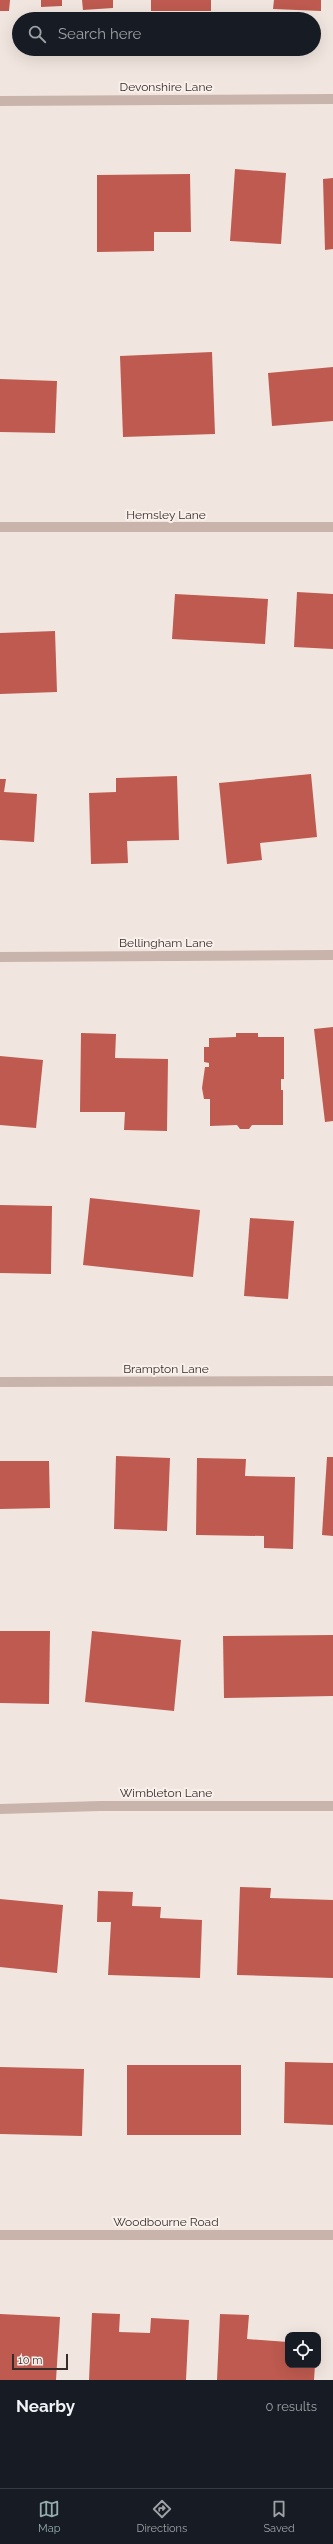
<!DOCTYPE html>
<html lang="en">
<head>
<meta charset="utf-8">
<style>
  body { margin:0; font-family:Raleway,sans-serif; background:#242831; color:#f1f3f6 }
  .controls { position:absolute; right:12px; bottom:12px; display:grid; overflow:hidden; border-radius:8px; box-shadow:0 4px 16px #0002 }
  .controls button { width:36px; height:36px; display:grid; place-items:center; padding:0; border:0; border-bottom:1px solid #363941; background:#171b24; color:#f1f3f6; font:20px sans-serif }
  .scale { position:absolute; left:12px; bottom:10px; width:56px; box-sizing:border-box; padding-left:4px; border:2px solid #372c2a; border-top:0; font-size:11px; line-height:14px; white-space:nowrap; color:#372c2a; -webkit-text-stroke:3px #f9f0eb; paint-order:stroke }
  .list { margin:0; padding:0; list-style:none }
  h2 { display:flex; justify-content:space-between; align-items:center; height:52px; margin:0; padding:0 16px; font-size:17px }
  h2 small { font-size:13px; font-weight:400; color:#9ea1a6 }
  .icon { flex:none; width:22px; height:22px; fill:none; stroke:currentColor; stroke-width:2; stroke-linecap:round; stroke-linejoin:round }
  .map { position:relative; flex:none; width:333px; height:2380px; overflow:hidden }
  .search { position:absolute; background:#171b24; box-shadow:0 4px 16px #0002; left:12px; right:12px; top:12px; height:44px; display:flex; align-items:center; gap:10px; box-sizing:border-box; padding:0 14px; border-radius:22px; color:#9ea1a6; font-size:15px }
  .sheet { height:108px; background:#171b24 }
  nav { display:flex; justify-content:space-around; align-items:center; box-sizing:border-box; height:56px; border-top:1px solid #363941; background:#171b24; font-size:11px; color:#9ea1a6 }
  nav a { display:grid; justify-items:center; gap:2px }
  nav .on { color:#94acac }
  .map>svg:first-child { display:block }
  .building { fill:#be5a4f }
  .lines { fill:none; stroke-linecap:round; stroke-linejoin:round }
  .minor { stroke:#c9b4ab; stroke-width:10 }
  .labels { text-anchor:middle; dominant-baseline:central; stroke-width:4; stroke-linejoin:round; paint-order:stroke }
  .street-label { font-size:12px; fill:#372c2a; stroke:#f9f0eb }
</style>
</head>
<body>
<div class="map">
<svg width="333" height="2380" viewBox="0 0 333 2380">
  <rect width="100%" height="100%" fill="#f1e6df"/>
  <g class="building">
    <path d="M0,0H10L9,11H0Z"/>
    <path d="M41,0H62V6L41,7Z"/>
    <path d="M82,0H113V8L83,10Z"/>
    <rect x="151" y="0" width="60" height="11"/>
    <path d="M274,0H321V11L273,9Z"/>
    <path d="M235,169L286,173L281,244L230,241Z"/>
    <path d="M190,174L191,232H154V251L97,252V175Z"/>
    <path d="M333,178V249L325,250L323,179Z"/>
    <path d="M212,352L215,434L123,437L120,356Z"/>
    <path d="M333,367V421L272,426L268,373Z"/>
    <path d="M0,379L57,381L55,433L0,432Z"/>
    <path d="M297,592L333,594V649L294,647Z"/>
    <path d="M175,594L268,599L265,644L172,639Z"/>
    <path d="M55,631L57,692L0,694V633Z"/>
    <path d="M311,774L317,837L260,843L262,860L227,864L219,783Z"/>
    <path d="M177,776L179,840L127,841L128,863L91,864L89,793L116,792V778Z"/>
    <path d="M0,779H6L4,792L37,794L34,842L0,840Z"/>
    <path d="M333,1027V1121L325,1122L314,1029Z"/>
    <path d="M81,1033L116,1034L115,1058L168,1059L167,1131L124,1130L125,1112H80Z"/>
    <path d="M236,1033H258V1037H284V1079H281V1090H283V1125H252L249,1129H240L237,1125L210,1126V1099H204L202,1088L205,1067H209V1063L204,1062V1047H209V1038L236,1037Z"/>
    <path d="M0,1056L43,1060L36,1128L0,1125Z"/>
    <path d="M90,1198L200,1210L193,1277L83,1265Z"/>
    <path d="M0,1205L52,1206L51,1274L0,1273Z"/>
    <path d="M250,1218L294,1221L288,1299L244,1296Z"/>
    <path d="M116,1456L170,1458L167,1531L114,1529Z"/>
    <path d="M327,1457H333V1536L322,1535Z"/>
    <path d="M197,1458L246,1459L245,1476L295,1477L293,1549L264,1548V1536L196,1535Z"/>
    <path d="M0,1461H49L50,1508L0,1509Z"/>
    <path d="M0,1631H50L49,1704L0,1703Z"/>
    <path d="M92,1631L181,1640L174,1711L85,1702Z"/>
    <path d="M333,1635V1696L224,1698L223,1636Z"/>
    <path d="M240,1887L271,1888L270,1898L333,1900V1978L237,1975Z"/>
    <path d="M98,1891L133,1892L132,1906L161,1907L160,1918L202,1920L200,1978L108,1975L111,1922H97Z"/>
    <path d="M0,1899L63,1905L57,1973L0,1967Z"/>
    <path d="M285,2062L333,2063V2125L284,2123Z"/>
    <rect x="127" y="2065" width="114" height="70"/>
    <path d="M0,2067L84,2069L82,2136L0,2134Z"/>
    <path d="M92,2313L120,2314L119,2332L150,2333L151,2318L189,2320L186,2380H89Z"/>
    <path d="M0,2314L60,2317L56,2380H0Z"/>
    <path d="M220,2314L249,2315L247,2339L288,2342V2365H315L314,2380H217Z"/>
  </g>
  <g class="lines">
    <g class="minor">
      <path d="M0,101L333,99"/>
      <path d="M0,527H333"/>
      <path d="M0,957L333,955"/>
      <path d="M0,1382L333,1381"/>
      <path d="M0,1809L100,1806H333"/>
      <path d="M0,2235H333"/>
    </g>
  </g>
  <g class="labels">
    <g class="street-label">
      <text x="166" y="87">Devonshire Lane</text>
      <text x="166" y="515">Hemsley Lane</text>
      <text x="166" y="943">Bellingham Lane</text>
      <text x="166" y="1369">Brampton Lane</text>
      <text x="166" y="1793">Wimbleton Lane</text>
      <text x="166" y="2222">Woodbourne Road</text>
    </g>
  </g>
</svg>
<div class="controls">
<button><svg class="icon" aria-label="locate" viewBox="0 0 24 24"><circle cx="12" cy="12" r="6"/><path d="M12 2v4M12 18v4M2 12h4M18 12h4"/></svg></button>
</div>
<div class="scale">10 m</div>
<div class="search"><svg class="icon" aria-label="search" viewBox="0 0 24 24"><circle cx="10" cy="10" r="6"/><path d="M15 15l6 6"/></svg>Search here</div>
</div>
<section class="sheet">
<h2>Nearby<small>0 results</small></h2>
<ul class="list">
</ul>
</section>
<nav>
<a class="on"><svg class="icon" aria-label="map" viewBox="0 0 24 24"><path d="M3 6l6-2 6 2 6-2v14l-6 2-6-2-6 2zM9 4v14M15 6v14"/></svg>Map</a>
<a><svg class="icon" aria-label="directions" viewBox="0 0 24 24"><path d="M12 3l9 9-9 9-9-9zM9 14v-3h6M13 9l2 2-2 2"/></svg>Directions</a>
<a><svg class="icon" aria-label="saved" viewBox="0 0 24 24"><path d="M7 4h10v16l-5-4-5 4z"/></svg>Saved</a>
</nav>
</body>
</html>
